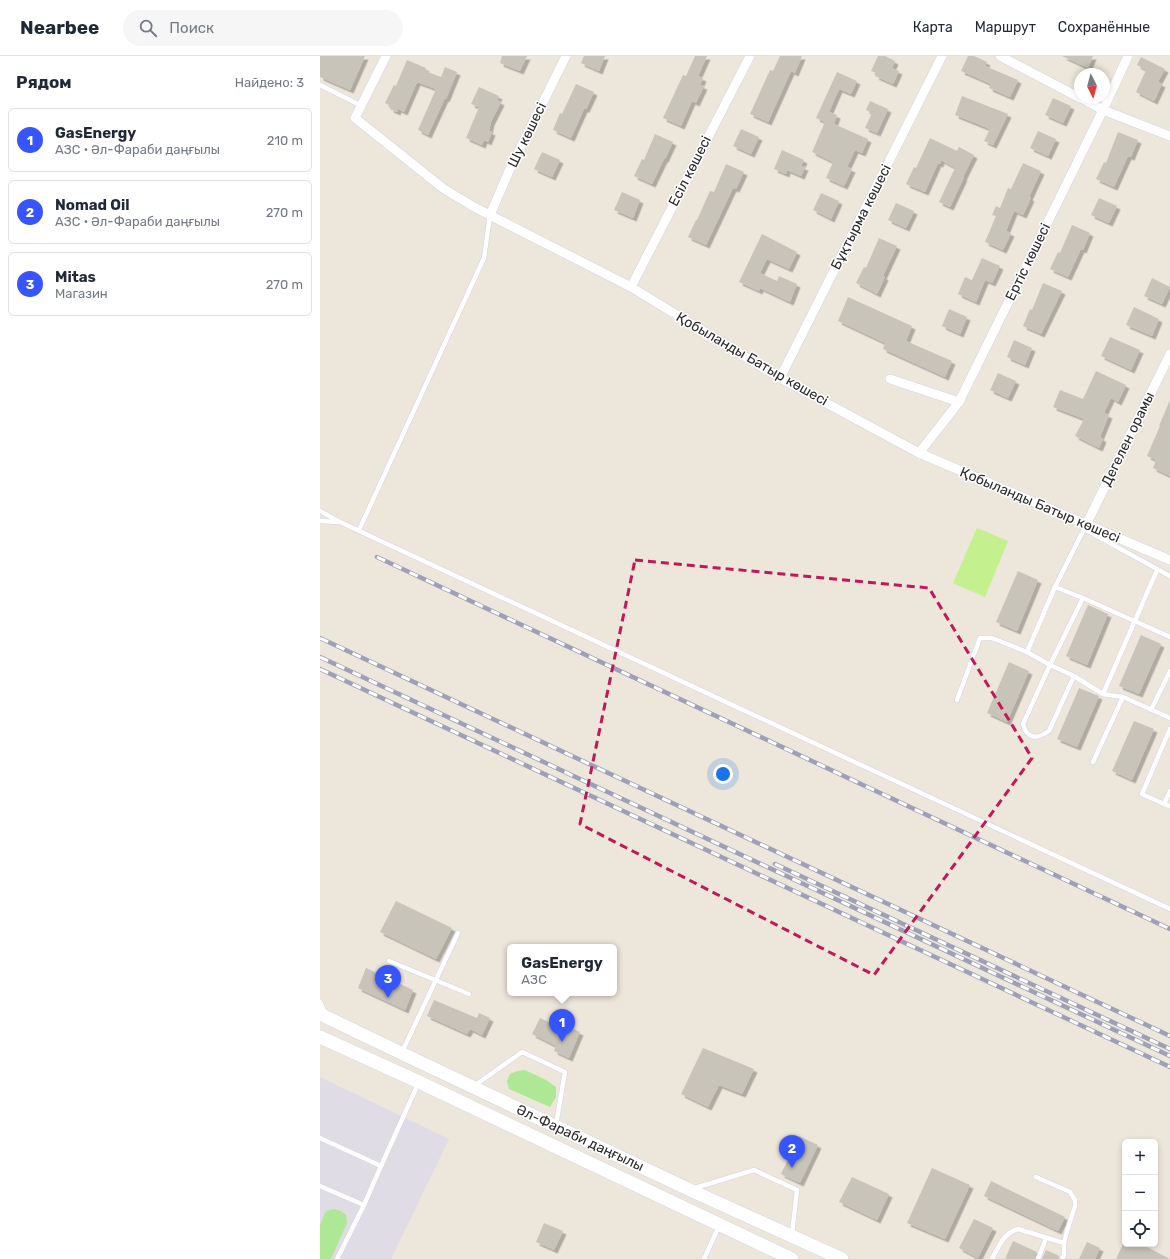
<!DOCTYPE html>
<html lang="ru">
<head>
<meta charset="utf-8">
<style>
  body { margin:0; font-family:Rubik,sans-serif; background:#f6f6f7; color:#1f2937 }
  .controls { position:absolute; right:12px; bottom:12px; display:grid; overflow:hidden; border-radius:6px; box-shadow:0 2px 6px #0003 }
  .controls button { width:36px; height:36px; display:grid; place-items:center; padding:0; border:0; border-bottom:1px solid #e0e1e3; background:#fff; color:#1f2937; font:20px sans-serif }
  .compass { position:absolute; left:754px; top:12px; width:36px; height:36px; border-radius:50%; background:#fff; box-shadow:0 2px 6px #0003; rotate:174deg }
  .you { position:absolute; left:403px; top:718px; width:14px; height:14px; margin:-10px; border:3px solid #fff; border-radius:50%; background:#1a73e8; box-shadow:0 0 0 6px #1a73e833 }
  .badge { display:grid; place-items:center; width:26px; height:26px; border-radius:50%; background:#3655ff; color:#fff; font-size:13px; font-weight:700 }
  .pin { position:absolute; translate:-50% -33px; filter:drop-shadow(0 1px 2px #0008) }
  .pin::after { content:''; position:absolute; top:21px; width:14px; height:12px; background:inherit; clip-path:polygon(0 0,100% 0,50% 100%) }
  .popup { position:absolute; left:187px; top:888px; width:110px; height:52px; box-sizing:border-box; display:grid; place-content:center; border-radius:6px; background:#fff; filter:drop-shadow(0 1px 3px #0005); font-size:13px; white-space:nowrap; color:#747a83 }
  .popup b { font-size:15px; color:#1f2937 }
  .popup::after { content:''; position:absolute; left:50%; top:100%; margin-left:-8px; border:8px solid transparent; border-top-color:#fff }
  .list { margin:0; padding:0; list-style:none }
  h2 { display:flex; justify-content:space-between; align-items:center; height:52px; margin:0; padding:0 16px; font-size:17px }
  h2 small { font-size:13px; font-weight:400; color:#747a83 }
  .list li { display:grid; grid-template-columns:26px 1fr auto; gap:12px; align-items:center; box-sizing:border-box; height:64px; margin:0 8px 8px; padding:0 8px; border:1px solid #e0e1e3; border-radius:6px }
  .list b { display:block; font-size:15px; white-space:nowrap }
  .list p { margin:0; font-size:13px; white-space:nowrap; color:#747a83 }
  .list em { font-size:13px; font-style:normal; color:#747a83 }
  .icon { flex:none; width:22px; height:22px; fill:none; stroke:currentColor; stroke-width:2; stroke-linecap:round; stroke-linejoin:round }
  .map { position:relative; flex:none; width:850px; height:1203px; overflow:hidden }
  header { display:flex; align-items:center; gap:24px; box-sizing:border-box; height:56px; padding:0 20px; background:#fff; border-bottom:1px solid #e0e1e3 }
  header strong { font-size:19px }
  nav { display:flex; gap:22px; margin-inline-start:auto; font-size:14px }
  .search { width:280px; height:36px; background:#f6f6f7; display:flex; align-items:center; gap:10px; box-sizing:border-box; padding:0 14px; border-radius:22px; color:#747a83; font-size:15px }
  main { display:flex }
  aside { flex:1; background:#fff }
  .map>svg:first-child { display:block }
  .industrial { fill:#dfdce5 }
  .green { fill:#aee894 }
  .pitch { fill:#c4f08e }
  .building { fill:#c8c4ba; filter:url(#shadow) }
  .lines { fill:none; stroke-linecap:round; stroke-linejoin:round }
  .service-casing { stroke:#d0d3e4; stroke-width:5.5 }
  .minor-casing { stroke:#d0d3e4; stroke-width:10 }
  .secondary-casing { stroke:#d0d3e4; stroke-width:14 }
  .service { stroke:#fff; stroke-width:4.5 }
  .minor { stroke:#fff; stroke-width:9 }
  .secondary { stroke:#fff; stroke-width:13 }
  .rail-casing { stroke:#9da0b6; stroke-width:4.5 }
  .rail { stroke:#fff; stroke-width:3; stroke-dasharray:9; stroke-linecap:butt }
  .marked { fill:none; stroke:#c2185b; stroke-width:3; stroke-dasharray:8 5; stroke-linejoin:round }
  .labels { text-anchor:middle; dominant-baseline:central; stroke-width:3; stroke-linejoin:round; paint-order:stroke }
  .street-label { font-size:14px; fill:#2a2a2a; stroke:#fff }
</style>
</head>
<body>
<header>
<strong>Nearbee</strong>
<div class="search"><svg class="icon" aria-label="search" viewBox="0 0 24 24"><circle cx="10" cy="10" r="6"/><path d="M15 15l6 6"/></svg>Поиск</div>
<nav><a>Карта</a><a>Маршрут</a><a>Сохранённые</a></nav>
</header>
<main>
<aside>
<h2>Рядом<small>Найдено: 3</small></h2>
<ul class="list">
<li><span class="badge">1</span><div><b>GasEnergy</b><p>АЗС · Әл-Фараби даңғылы</p></div><em>210 m</em></li>
<li><span class="badge">2</span><div><b>Nomad Oil</b><p>АЗС · Әл-Фараби даңғылы</p></div><em>270 m</em></li>
<li><span class="badge">3</span><div><b>Mitas</b><p>Магазин</p></div><em>270 m</em></li>
</ul>
</aside>
<div class="map">
<svg width="850" height="1203" viewBox="0 0 850 1203">
  <defs>
    <filter id="shadow"><feDropShadow dx="3.5" dy="3.5" stdDeviation="0" flood-color="#0004"/></filter>
  </defs>
  <rect width="100%" height="100%" fill="#ede6db"/>
  <path class="industrial" d="M0,1021L129,1083L71,1203H0Z"/>
  <g class="green">
    <path d="M205,1014L226,1024L236,1031V1041L230,1051L189,1033L187,1025L190,1018L197,1015Z"/>
    <path d="M14,1153L21,1155L26,1159L27,1167L11,1203H0V1169L6,1155Z"/>
  </g>
  <path class="pitch" d="M657,472L688,485L665,541L633,527Z"/>
  <g class="building">
    <path d="M0,0H45L30,34L0,21Z"/>
    <path d="M182,0H207L200,15L180,7Z"/>
    <path d="M264,0H285L279,15L261,7Z"/>
    <path d="M375,0H387L378,20L383,22L380,29L384,30L376,47L372,45L361,70L343,62L363,19L366,20Z"/>
    <path d="M460,0H482L475,17L471,15L448,66L430,58L450,14L453,15Z"/>
    <path d="M558,0H565L575,5L572,12L579,15L573,28L555,20L557,17L551,15Z"/>
    <path d="M648,0H654L667,6L665,10L698,24L690,41L669,32L671,28L641,15Z"/>
    <path d="M742,0H773L768,12Z"/>
    <path d="M821,1L845,13L838,26L842,28L834,45L816,36L826,14L817,9Z"/>
    <path d="M87,4L106,12L105,15L121,21L125,11L137,16L126,43L125,42L108,79L98,74L116,33L97,26L84,56L78,53L77,56L70,53L71,50L65,47L74,29L76,30Z"/>
    <path d="M517,16L537,25L531,38L519,33L509,56L517,59L514,68L548,83L542,97L535,94L527,111L532,113L524,130L506,122L513,106L492,96L505,66L496,62Z"/>
    <path d="M256,28L274,36L266,53H264L251,82L233,74L240,57L242,58Z"/>
    <path d="M159,31L179,40L177,44L181,46L171,66L169,75L172,76L168,86L164,84L162,89L146,82L159,51L151,48Z"/>
    <path d="M642,40L688,58L673,89L664,85L670,73L635,59Z"/>
    <path d="M733,42L751,50L743,67L725,59Z"/>
    <path d="M550,45L568,53L557,77L545,72L552,57L546,54Z"/>
    <path d="M421,73L439,81L431,98L413,90Z"/>
    <path d="M718,75L736,83L728,100L710,92Z"/>
    <path d="M798,76L818,84L811,101L808,100L794,131L776,123L784,106L786,107Z"/>
    <path d="M335,78L353,86L345,103H344L332,128L314,120L322,103L324,104Z"/>
    <path d="M610,82L637,95L639,91L654,99L643,121H644L630,151L619,146L635,112L621,104L620,108L618,107L605,136L586,128L594,111L596,112Z"/>
    <path d="M462,94L484,104L481,110L485,111L481,120L467,114L466,118L454,113Z"/>
    <path d="M222,96L240,104L232,121L214,113Z"/>
    <path d="M703,107L721,115L709,141L711,142L703,159L694,155L686,175L691,177L683,194L665,186L676,160L672,159L676,150L680,152L688,132L691,133Z"/>
    <path d="M406,108L424,116L416,133L413,132L386,189L368,181L376,164H377L390,135L394,136Z"/>
    <path d="M302,136L320,144L313,162L294,154Z"/>
    <path d="M501,137L519,145L511,163L493,154Z"/>
    <path d="M779,142L797,150L789,167L771,159Z"/>
    <path d="M576,147L594,155L586,172L568,164Z"/>
    <path d="M752,169L770,177L763,194L761,193L748,221L730,213L738,196L740,197Z"/>
    <path d="M442,178L477,196L469,213L447,203L440,217L457,225L459,220L477,228L470,246L440,232L439,235L419,226Z"/>
    <path d="M559,182L577,190L563,220L565,221L557,238L536,227L544,211L546,212Z"/>
    <path d="M662,202L680,210L672,227L665,224L656,246L638,238L645,221L652,224Z"/>
    <path d="M832,222L850,231L842,248L824,240Z"/>
    <path d="M723,227L742,235L721,278L703,270L710,253L712,254Z"/>
    <path d="M528,241L592,270L586,285L632,305L625,321L563,293L565,287L518,265Z"/>
    <path d="M814,251L839,263L832,280L806,269Z"/>
    <path d="M629,253L647,261L640,278L622,270Z"/>
    <path d="M790,281L820,294L811,314L781,300Z"/>
    <path d="M694,284L712,292L705,309L687,301Z"/>
    <path d="M776,315L806,329L798,346L791,342L784,357L789,359L780,381L783,383L779,392L755,380L764,363L733,351L740,334L763,343Z"/>
    <path d="M678,317L696,325L688,342L670,334Z"/>
    <path d="M850,344V420L833,412L836,404L827,400L840,370H839Z"/>
    <path d="M698,515L718,524L697,575L676,566Z"/>
    <path d="M768,549L788,558L767,609L746,600Z"/>
    <path d="M821,579L841,588L819,638L799,630Z"/>
    <path d="M689,606L709,615L687,666L667,657Z"/>
    <path d="M759,632L779,640L757,691L737,683Z"/>
    <path d="M814,665L834,673L812,724L792,715Z"/>
    <path d="M76,845L132,872L116,903L60,876Z"/>
    <path d="M46,912L93,934L85,954L38,932Z"/>
    <path d="M114,944L157,962L159,957L170,962L162,979L150,973L147,978L107,960Z"/>
    <path d="M220,962L243,973L245,969L260,976L249,1002L234,995L236,990L212,978Z"/>
    <path d="M383,992L434,1013L422,1038L399,1029L388,1051L361,1038Z"/>
    <path d="M479,1080L498,1089L480,1127L461,1118Z"/>
    <path d="M612,1112L650,1129L625,1183L587,1167Z"/>
    <path d="M532,1121L569,1138L557,1164L519,1146Z"/>
    <path d="M671,1125L745,1161L738,1175L664,1140Z"/>
    <path d="M654,1163L673,1172L658,1202L639,1192Z"/>
    <path d="M224,1167L243,1175L234,1194L216,1186Z"/>
    <path d="M693,1185L717,1196L714,1203H685Z"/>
    <path d="M767,1186L780,1192L775,1203H759Z"/>
    <path d="M803,1188H821L850,1203H796Z"/>
    <path d="M726,1194L739,1200L738,1203H722Z"/>
  </g>
  <g class="lines">
    <defs>
      <g id="service">
        <path d="M0,29L42,50"/>
        <path d="M0,455L20,466L850,853"/>
        <path d="M0,465L19,466"/>
        <path d="M39,474L164,202L170,159"/>
        <path d="M735,531L763,542L850,581"/>
        <path d="M763,542L730,609L754,620L783,638L803,641L850,662"/>
        <path d="M754,620L729,675C717,683 707,684 703,668L730,609L707,596L735,531L764,473L850,520"/>
        <path d="M783,638L837,514"/>
        <path d="M637,644L660,582H672L707,596"/>
        <path d="M831,654L850,615"/>
        <path d="M773,706L803,641"/>
        <path d="M850,735L844,748L850,750"/>
        <path d="M844,748L822,738L850,673"/>
        <path d="M69,905L149,938"/>
        <path d="M0,946L5,957"/>
        <path d="M82,996L138,877"/>
        <path d="M154,1030L202,996L245,1016L236,1069"/>
        <path d="M0,1082L61,1110L99,1026"/>
        <path d="M716,1121L750,1136L755,1144V1150L747,1175L744,1187V1199L742,1203"/>
        <path d="M0,1130L44,1149"/>
        <path d="M375,1132L434,1114L477,1134L472,1178"/>
        <path d="M17,1203L44,1149L61,1110"/>
        <path d="M384,1203L399,1170"/>
        <path d="M672,1203C679,1190 683,1178 698,1173L744,1187"/>
        <path d="M718,1203L726,1182"/>
      </g>
      <g id="minor">
        <path d="M66,0L35,62L124,133L154,151L311,231L460,322L599,397L850,504"/>
        <path d="M680,0L760,42"/>
        <path d="M761,42L783,54L850,80"/>
        <path d="M170,159L189,115L246,0"/>
        <path d="M311,231L430,0"/>
        <path d="M460,322L622,0"/>
        <path d="M570,323L639,346L783,54L808,0"/>
        <path d="M599,397L639,346"/>
        <path d="M766,469L850,298"/>
      </g>
      <g id="secondary">
        <path d="M0,958L81,997L370,1134L522,1203"/>
        <path d="M0,981L99,1026L472,1203"/>
      </g>
    </defs>
    <use href="#service" class="service-casing"/>
    <use href="#minor" class="minor-casing"/>
    <use href="#secondary" class="secondary-casing"/>
    <use href="#service" class="service"/>
    <use href="#minor" class="minor"/>
    <use href="#secondary" class="secondary"/>
    <defs>
      <g id="rail">
        <path d="M57,501L850,873"/>
        <path d="M0,582L850,980"/>
        <path d="M0,601L850,1000"/>
        <path d="M0,613L850,1011"/>
        <path d="M455,808L850,993"/>
      </g>
    </defs>
    <use href="#rail" class="rail-casing"/>
    <use href="#rail" class="rail"/>
  </g>
  <path class="marked" d="M315,504L609,532L712,702L554,919L260,768Z"/>
  <g class="labels">
    <g class="street-label">
      <text transform="translate(207 79) rotate(-64)">Шу көшесі</text>
      <text transform="translate(370 115) rotate(-63)">Есіл көшесі</text>
      <text transform="translate(541 161) rotate(-63)">Бұқтырма көшесі</text>
      <text transform="translate(708 206) rotate(-64)">Ертіс көшесі</text>
      <text transform="translate(432 303) rotate(30)">Қобыланды Батыр көшесі</text>
      <text transform="translate(808 383) rotate(-64)">Дегелен орамы</text>
      <text transform="translate(720 449) rotate(23)">Қобыланды Батыр көшесі</text>
      <text transform="translate(260 1082) rotate(25)">Әл-Фараби даңғылы</text>
    </g>
  </g>
</svg>
<div class="controls">
<button>+</button>
<button>−</button>
<button><svg class="icon" aria-label="locate" viewBox="0 0 24 24"><circle cx="12" cy="12" r="6"/><path d="M12 2v4M12 18v4M2 12h4M18 12h4"/></svg></button>
</div>
<svg class="compass" viewBox="-18 -18 36 36"><path d="M0-13l5 13h-10z" fill="#e53935"/><path d="M0 13l5-13h-10z" fill="#747a83"/></svg>
<div class="you"></div>
<div class="pin badge" style="left:242px;top:986px">1</div>
<div class="popup"><b>GasEnergy</b>АЗС</div>
<div class="pin badge" style="left:472px;top:1112px">2</div>
<div class="pin badge" style="left:68px;top:942px">3</div>
</div>
</main>
</body>
</html>
